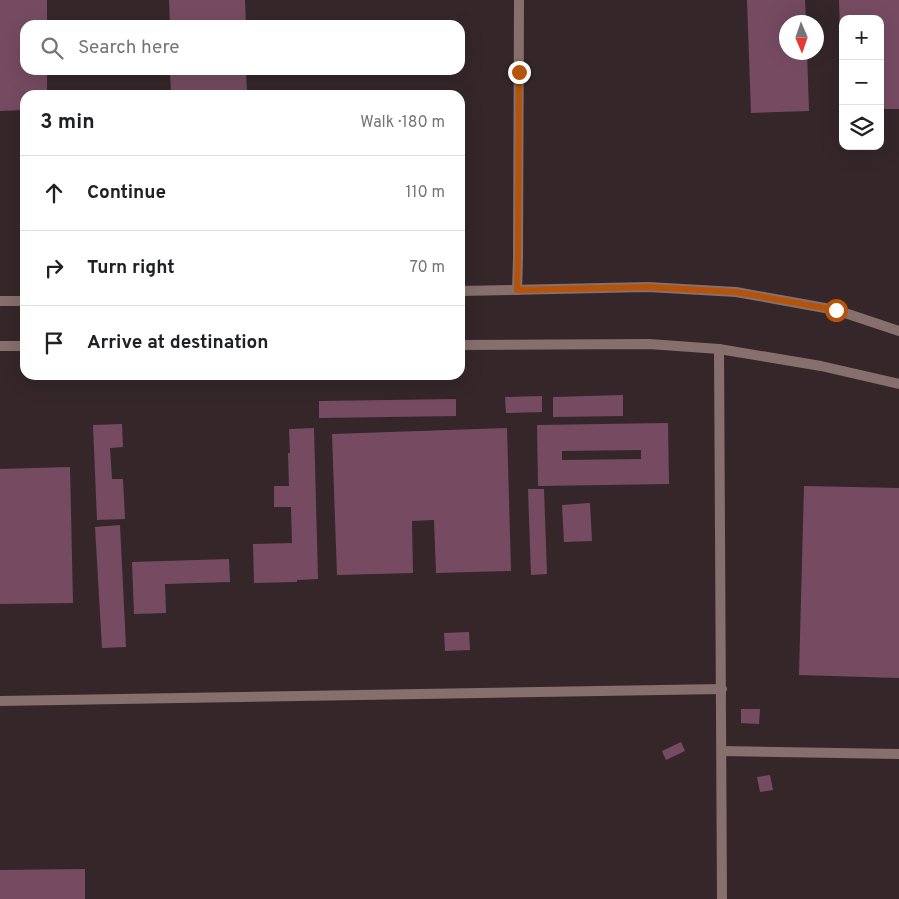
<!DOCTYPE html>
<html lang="en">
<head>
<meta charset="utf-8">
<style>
  body { margin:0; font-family:Overpass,sans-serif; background:#f2f2f2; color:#202124 }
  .controls { position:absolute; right:15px; top:15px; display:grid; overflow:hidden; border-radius:10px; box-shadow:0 5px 20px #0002 }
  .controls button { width:45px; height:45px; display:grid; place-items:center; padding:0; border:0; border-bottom:1px solid #e0e0e0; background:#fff; color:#202124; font:25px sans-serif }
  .compass { position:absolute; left:779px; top:15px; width:45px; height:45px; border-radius:50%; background:#fff; box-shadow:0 5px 20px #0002; rotate:178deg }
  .stop { position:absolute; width:15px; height:15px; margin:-11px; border:4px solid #b45309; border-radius:50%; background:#fff }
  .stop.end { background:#b45309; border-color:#fff; box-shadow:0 1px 5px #0008 }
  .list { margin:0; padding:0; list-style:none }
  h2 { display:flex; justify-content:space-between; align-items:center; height:65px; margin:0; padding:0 20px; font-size:21px }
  h2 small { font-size:16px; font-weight:400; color:#757577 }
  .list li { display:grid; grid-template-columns:32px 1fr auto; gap:15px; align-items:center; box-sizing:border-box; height:75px; padding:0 20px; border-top:1px solid #e0e0e0 }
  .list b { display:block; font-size:19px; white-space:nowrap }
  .list em { font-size:16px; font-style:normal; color:#757577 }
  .icon { flex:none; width:28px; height:28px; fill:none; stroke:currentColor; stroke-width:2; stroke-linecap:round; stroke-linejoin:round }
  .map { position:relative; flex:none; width:899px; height:899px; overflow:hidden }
  .search { position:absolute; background:#fff; box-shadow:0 5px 20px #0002; left:20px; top:20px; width:445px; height:55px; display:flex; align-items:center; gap:12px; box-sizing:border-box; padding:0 18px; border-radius:15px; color:#757577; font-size:19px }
  .panel { position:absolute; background:#fff; box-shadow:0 5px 20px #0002; left:20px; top:90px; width:445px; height:290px; border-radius:15px }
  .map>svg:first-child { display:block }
  .building { fill:#764b62; fill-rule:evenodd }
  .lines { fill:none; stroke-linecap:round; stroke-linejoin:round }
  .minor { stroke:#866f6c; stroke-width:10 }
  .route { stroke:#b45309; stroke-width:6 }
</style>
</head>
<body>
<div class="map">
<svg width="899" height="899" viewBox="0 0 899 899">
  <rect width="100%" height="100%" fill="#352729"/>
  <g class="building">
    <path d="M0,0H47V25H25V70H47V95H25V110L0,111Z"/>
    <path d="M169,0H245L246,25H170Z"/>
    <path d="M747,0H805L806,22H786V52H807L809,111L751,113Z"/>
    <path d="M839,0H899V109H880V19H843V68H841Z"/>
    <path d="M170,70H246L247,95H171Z"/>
    <path d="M623,395V416L553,417V397Z"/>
    <path d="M542,396V412L506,413L505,397Z"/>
    <path d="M456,399V416L319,418V401Z"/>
    <path d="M668,423L669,484L538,486L537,425ZM641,450V459L562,460V451Z"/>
    <path d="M122,424L123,447L110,448L112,479H123L125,519L97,520L93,425Z"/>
    <path d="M314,428L318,579L297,580V582L254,583L253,544L292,543L291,507H274V486H289L288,453H290L289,429Z"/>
    <path d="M507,428L511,571L436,573L434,520L412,521L413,573L337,575L332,434Z"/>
    <path d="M70,467L73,603L0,604V469Z"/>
    <path d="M804,486L899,488V678L799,675Z"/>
    <path d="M528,489H544L547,574L531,575Z"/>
    <path d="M590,503L592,541L564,542L562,505Z"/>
    <path d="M120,525L126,647L102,648L95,527Z"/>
    <path d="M229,559L230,582L165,584L166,613L134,614L132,562Z"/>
    <path d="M469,632L470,650L445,651L444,633Z"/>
    <path d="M741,709H760L759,724L741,723Z"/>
    <path d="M681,742L685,751L666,760L662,751Z"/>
    <path d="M770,775L773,790L760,792L757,777Z"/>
    <path d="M85,869V899H0V870Z"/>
  </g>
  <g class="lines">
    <g class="minor">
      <path d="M517,290L518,259L519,0"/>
      <path d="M460,291L648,287L736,292L836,310L899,331"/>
      <path d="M0,301H25"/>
      <path d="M460,345L649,344L719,349L821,366L899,384"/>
      <path d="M0,346H25"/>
      <path d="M719,349L722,899"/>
      <path d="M0,701L722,689"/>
      <path d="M722,751L899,754"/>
    </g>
  </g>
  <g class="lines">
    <path class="route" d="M519,72L518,259L517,290L648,287L736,292L836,310"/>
  </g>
</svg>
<div class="controls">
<button>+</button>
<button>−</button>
<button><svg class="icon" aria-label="layers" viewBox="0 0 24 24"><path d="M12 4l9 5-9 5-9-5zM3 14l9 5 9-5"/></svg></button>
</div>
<svg class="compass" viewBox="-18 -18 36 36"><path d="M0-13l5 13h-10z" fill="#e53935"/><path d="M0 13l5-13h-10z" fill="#757577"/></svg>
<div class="stop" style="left:836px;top:310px"></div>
<div class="stop end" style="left:519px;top:72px"></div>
<div class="search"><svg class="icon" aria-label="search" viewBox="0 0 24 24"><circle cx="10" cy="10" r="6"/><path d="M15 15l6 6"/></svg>Search here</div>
<section class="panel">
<h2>3 min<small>Walk · 180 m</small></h2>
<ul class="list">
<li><svg class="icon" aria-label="ahead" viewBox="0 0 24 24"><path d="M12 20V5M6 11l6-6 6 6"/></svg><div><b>Continue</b></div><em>110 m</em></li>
<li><svg class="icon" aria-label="right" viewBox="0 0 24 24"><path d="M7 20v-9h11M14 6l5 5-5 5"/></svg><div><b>Turn right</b></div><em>70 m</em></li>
<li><svg class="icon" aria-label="arrive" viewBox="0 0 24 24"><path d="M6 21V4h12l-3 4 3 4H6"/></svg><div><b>Arrive at destination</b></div></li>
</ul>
</section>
</div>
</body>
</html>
